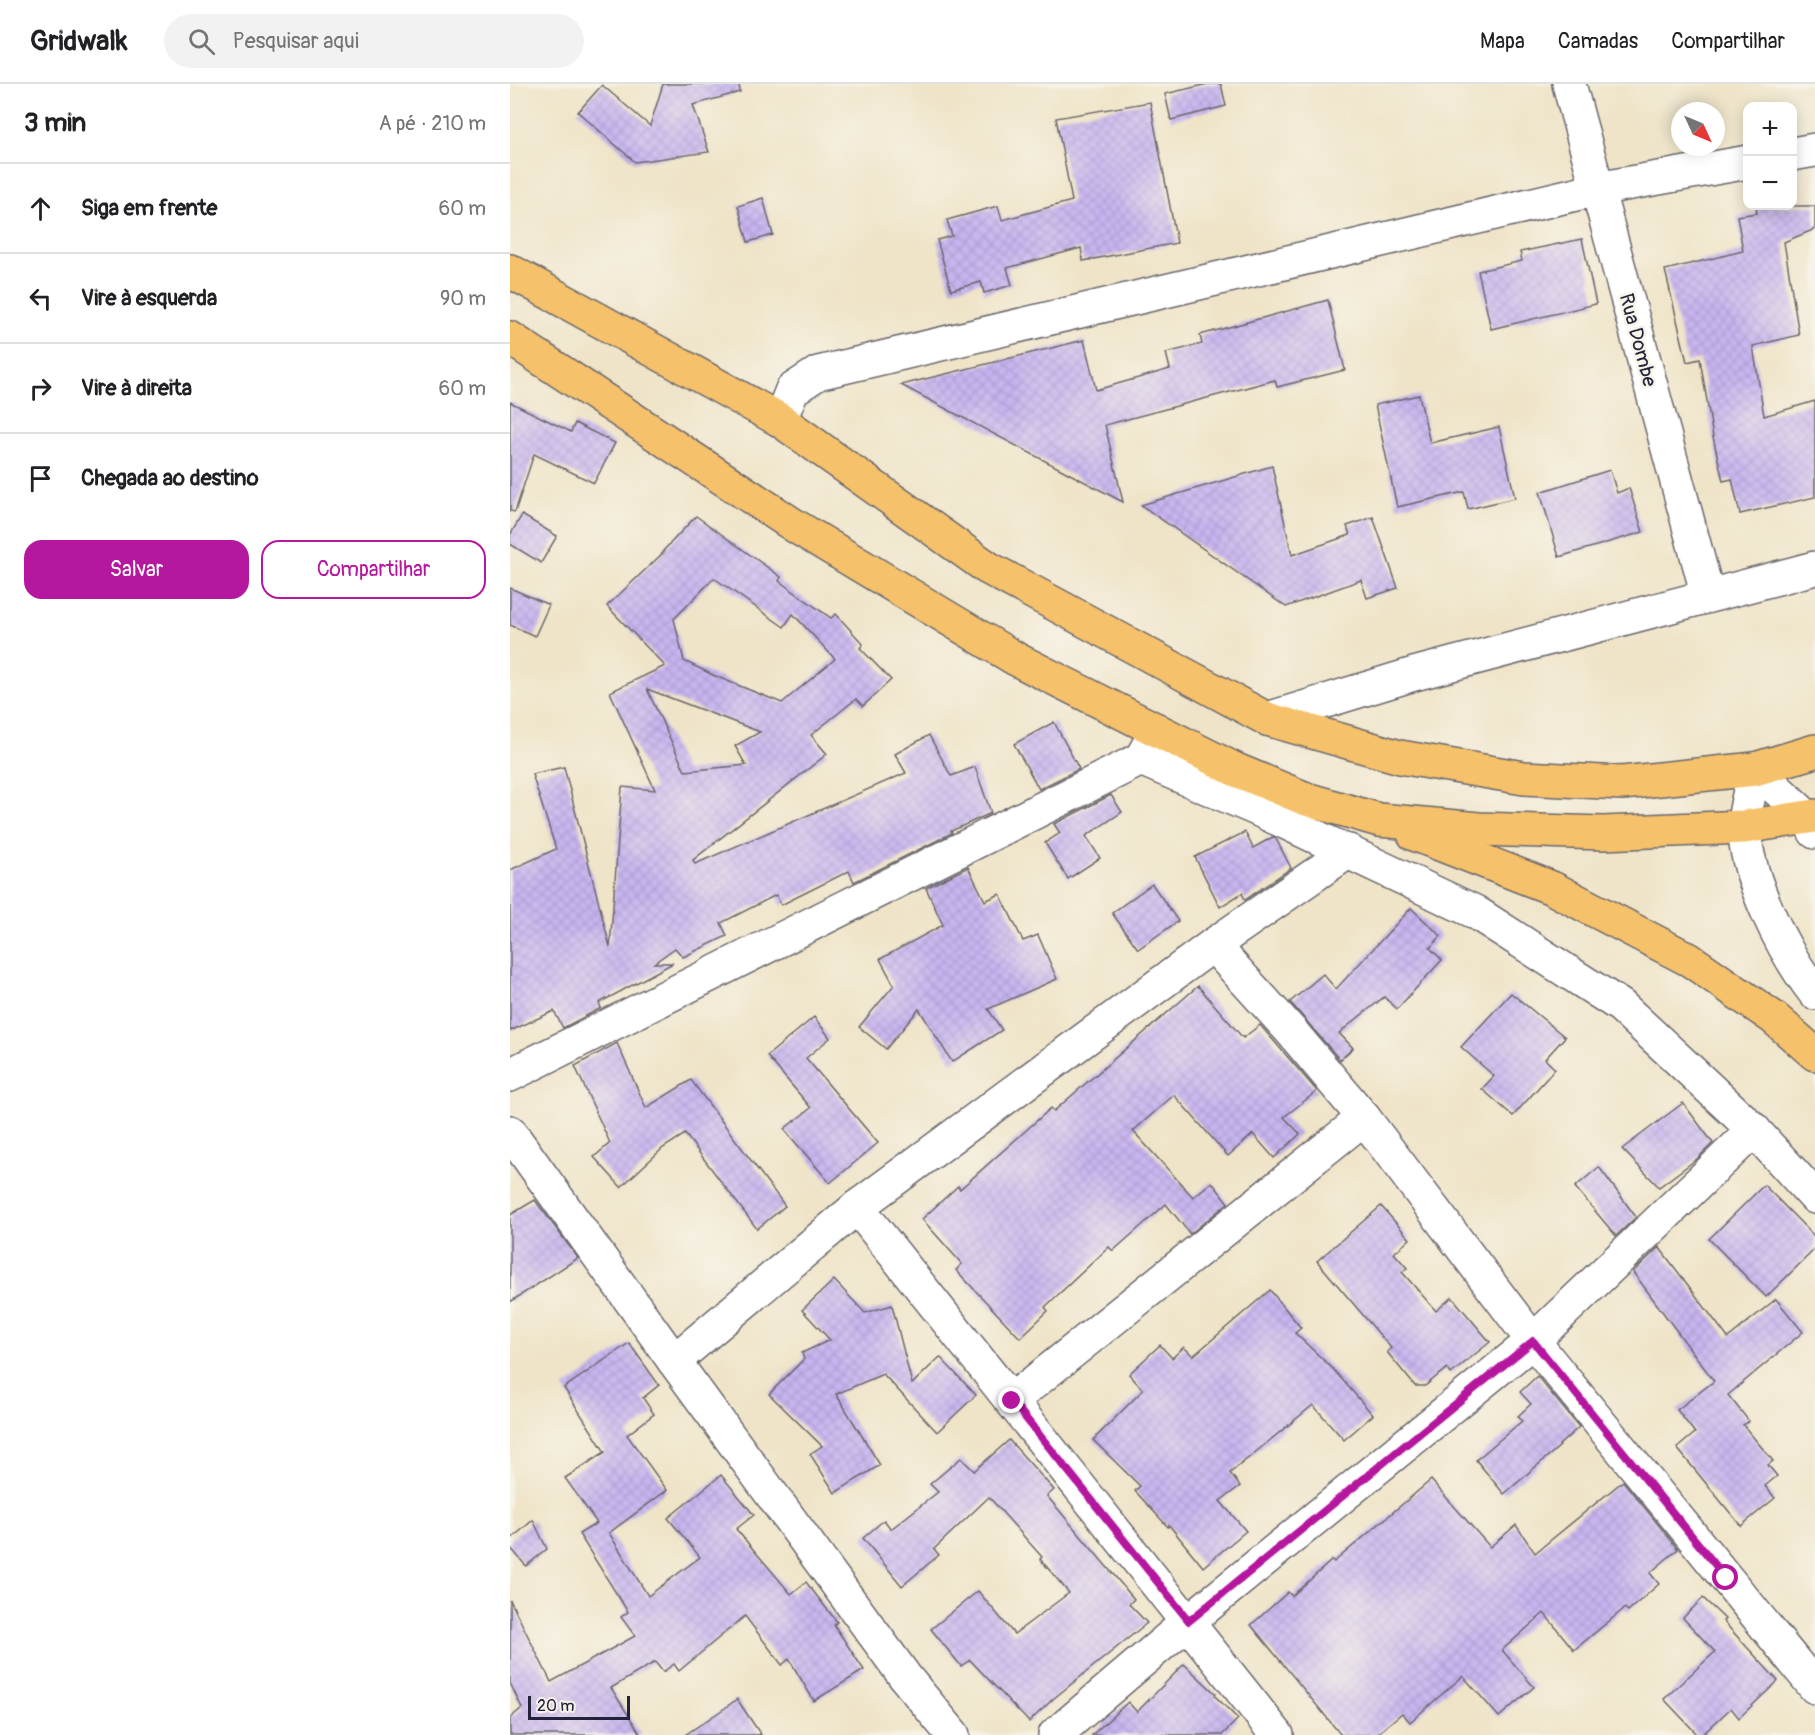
<!DOCTYPE html>
<html lang="pt">
<head>
<meta charset="utf-8">
<style>
  body { margin:0; font-family:Pangolin,sans-serif; background:#f2f2f2; color:#202124 }
  .controls { position:absolute; right:18px; top:18px; display:grid; overflow:hidden; border-radius:12px; box-shadow:0 3px 15px #0003 }
  .controls button { width:54px; height:54px; display:grid; place-items:center; padding:0; border:0; border-bottom:2px solid #e0e0e0; background:#fff; color:#202124; font:30px sans-serif }
  .compass { position:absolute; left:1161px; top:18px; width:54px; height:54px; border-radius:50%; background:#fff; box-shadow:0 3px 15px #0003; rotate:134deg }
  .scale { position:absolute; left:18px; bottom:15px; width:102px; box-sizing:border-box; padding-left:6px; border:3px solid #22223b; border-top:0; font-size:16px; line-height:21px; white-space:nowrap; color:#22223b; -webkit-text-stroke:4px #f7f3e8; paint-order:stroke }
  .stop { position:absolute; width:18px; height:18px; margin:-14px; border:4px solid #b5179e; border-radius:50%; background:#fff }
  .stop.end { background:#b5179e; border-color:#fff; box-shadow:0 2px 6px #0008 }
  .list { margin:0; padding:0; list-style:none }
  h2 { display:flex; justify-content:space-between; align-items:center; height:78px; margin:0; padding:0 24px; font-size:26px }
  h2 small { font-size:20px; font-weight:400; color:#757577 }
  .list li { display:grid; grid-template-columns:39px 1fr auto; gap:18px; align-items:center; box-sizing:border-box; height:90px; padding:0 24px; border-top:2px solid #e0e0e0 }
  .list b { display:block; font-size:22px; white-space:nowrap }
  .list em { font-size:20px; font-style:normal; color:#757577 }
  .actions { display:flex; gap:12px; padding:18px 24px }
  .actions a { flex:1; padding:14px 0; border:2px solid #b5179e; border-radius:18px; text-align:center; font-size:21px; color:#b5179e }
  .actions .main { background:#b5179e; color:#fff }
  .icon { flex:none; width:33px; height:33px; fill:none; stroke:currentColor; stroke-width:2; stroke-linecap:round; stroke-linejoin:round }
  .map { position:relative; flex:none; width:1305px; height:1651px; overflow:hidden }
  header { display:flex; align-items:center; gap:36px; box-sizing:border-box; height:84px; padding:0 30px; background:#fff; border-bottom:2px solid #e0e0e0 }
  header strong { font-size:28px }
  nav { display:flex; gap:33px; margin-inline-start:auto; font-size:21px }
  .search { width:420px; height:54px; background:#f2f2f2; display:flex; align-items:center; gap:15px; box-sizing:border-box; padding:0 21px; border-radius:33px; color:#757577; font-size:22px }
  main { display:flex }
  aside { flex:1; background:#fff }
  .map>svg:first-child { display:block }
  .building { fill:url(#building-cross-hatch); fill-rule:evenodd }
  .lines { fill:none; stroke-linecap:round; stroke-linejoin:round }
  .minor-casing { stroke:#6a666c; stroke-width:36 }
  .tertiary-casing { stroke:#6a666c; stroke-width:36 }
  .trunk-casing { stroke:#6a666c; stroke-width:36 }
  .minor { stroke:#fff; stroke-width:33 }
  .tertiary { stroke:#fff; stroke-width:33 }
  .trunk { stroke:#f5c16b; stroke-width:33 }
  .route { stroke:#b5179e; stroke-width:8 }
  .labels { text-anchor:middle; dominant-baseline:central; stroke-width:5; stroke-linejoin:round; paint-order:stroke }
  .street-label { font-size:20px; fill:#22223b; stroke:#f7f3e8 }
</style>
</head>
<body>
<header>
<strong>Gridwalk</strong>
<div class="search"><svg class="icon" aria-label="search" viewBox="0 0 24 24"><circle cx="10" cy="10" r="6"/><path d="M15 15l6 6"/></svg>Pesquisar aqui</div>
<nav><a>Mapa</a><a>Camadas</a><a>Compartilhar</a></nav>
</header>
<main>
<aside>
<h2>3 min<small>A pé · 210 m</small></h2>
<ul class="list">
<li><svg class="icon" aria-label="ahead" viewBox="0 0 24 24"><path d="M12 20V5M6 11l6-6 6 6"/></svg><div><b>Siga em frente</b></div><em>60 m</em></li>
<li><svg class="icon" aria-label="left" viewBox="0 0 24 24"><path d="M17 20v-9H6M10 6l-5 5 5 5"/></svg><div><b>Vire à esquerda</b></div><em>90 m</em></li>
<li><svg class="icon" aria-label="right" viewBox="0 0 24 24"><path d="M7 20v-9h11M14 6l5 5-5 5"/></svg><div><b>Vire à direita</b></div><em>60 m</em></li>
<li><svg class="icon" aria-label="arrive" viewBox="0 0 24 24"><path d="M6 21V4h12l-3 4 3 4H6"/></svg><div><b>Chegada ao destino</b></div></li>
</ul>
<div class="actions"><a class="main">Salvar</a><a>Compartilhar</a></div>
</aside>
<div class="map">
<svg width="1305" height="1651" viewBox="0 0 1305 1651">
  <defs>
    <pattern id="building-cross-hatch" width="8" height="8" patternUnits="userSpaceOnUse" patternTransform="scale(1.5)"><rect width="8" height="8" fill="#c8b5f0"/><path d="M0 0l8 8M0 8l8-8" fill="none" stroke="#ac9bcf"/></pattern>
  </defs>
  <rect width="100%" height="100%" fill="#f7f3e8"/>
  <filter id="ink" filterUnits="userSpaceOnUse"><feTurbulence type="fractalNoise" baseFrequency=".0167" numOctaves="2"/><feDisplacementMap in="SourceGraphic" scale="12" xChannelSelector="R" yChannelSelector="G"/><feConvolveMatrix kernelMatrix="1 2 1 2 8 2 1 2 1" color-interpolation-filters="sRGB"/></filter>
  <filter id="wash" filterUnits="userSpaceOnUse"><feTurbulence type="fractalNoise" baseFrequency=".008" numOctaves="4" result="noise"/><feDisplacementMap in="SourceGraphic" scale="24" xChannelSelector="R" yChannelSelector="G"/><feGaussianBlur stdDeviation="1.35" result="paint"/><feColorMatrix in="noise" values="0 0 0 0 0 0 0 0 0 0 0 0 0 0 0 0 0 1.4 0 .05"/><feComposite in="paint" operator="in"/></filter>
  <g filter="url(#wash)">
    <rect width="100%" height="100%" fill="#efe4c8"/>
    <g id="blocks">
      <g class="building">
        <path d="M153,0H229L230,8L183,21L199,68L125,78L68,28L92,1L140,42Z"/>
        <path d="M698,0H711L716,22L661,36L655,10Z"/>
        <path d="M640,18L667,159L573,177L571,164L497,184L502,201L474,209L471,198L441,206L427,156L442,152L437,136L488,122L492,136L562,117L546,34Z"/>
        <path d="M253,114L263,151L238,158L228,122Z"/>
        <path d="M1246,122H1305V145L1274,158L1289,251L1243,262L1254,332L1305,317V413L1230,430L1222,395L1213,397L1203,353L1190,275L1177,278L1155,186L1233,167L1227,132L1247,129Z"/>
        <path d="M1072,155L1086,220L981,245L968,187L1012,177L1010,168Z"/>
        <path d="M818,216L835,286L767,303L765,296L595,341L613,418L391,301L574,256L586,306L660,285L656,269L692,260L690,251Z"/>
        <path d="M909,311L920,359L989,343L1005,414L958,425L954,408L887,423L865,321Z"/>
        <path d="M0,318L61,348L65,339L105,359L84,399L24,370L5,428L0,427Z"/>
        <path d="M762,382L782,471L840,451L837,442L863,433L888,504L857,514L851,496L776,523L631,421Z"/>
        <path d="M1100,386L1107,409L1119,404L1133,448L1049,473L1030,408Z"/>
        <path d="M12,431L47,452L31,479L0,460V451Z"/>
        <path d="M186,432L271,493L269,497L321,534L326,530L353,560L350,564L381,596L353,622L346,615L301,651L317,670L183,776L185,780L396,689L385,670L419,651L441,692L465,683L481,729L441,747L442,749L344,798L339,787L271,821L266,811L211,839L217,852L173,873L165,864L144,879H163L89,919L91,924L53,944L44,927L0,947V786L46,765L22,690L54,683L100,863L112,703L145,706L100,608L155,582L97,522L154,468L153,467ZM204,494L274,543L283,530L325,575L272,619L205,592L174,577L164,535ZM137,605L250,648L225,662L236,681L175,687Z"/>
        <path d="M0,504L39,521L25,552L0,541Z"/>
        <path d="M544,638L569,685L529,705L504,660Z"/>
        <path d="M601,711L612,728L576,752L590,774L558,795L535,759L550,749L544,740Z"/>
        <path d="M735,748L743,764L763,753L766,755L781,784L735,816L732,809L710,823L685,773Z"/>
        <path d="M458,783L475,817L490,810L513,857L528,851L547,895L478,925L492,946L442,978L409,925L376,965L349,943L384,901L370,875L433,841L416,804Z"/>
        <path d="M642,800L668,837L628,865L602,829Z"/>
        <path d="M901,824L931,852L920,864L932,876L887,925L874,913L829,949L843,964L830,976L780,918L813,890L826,905Z"/>
        <path d="M688,902L733,954L750,941L807,1007L774,1033L790,1050L764,1074L743,1050L718,1072L664,1011L623,1047L683,1113L702,1098L718,1119L680,1150L656,1120L603,1167L599,1163L535,1223L538,1227L510,1254L446,1186L452,1180L412,1135L448,1102L450,1105L541,1024L544,1027Z"/>
        <path d="M1001,909L1055,953L1035,975L1045,985L1003,1032L972,1005L984,992L951,963Z"/>
        <path d="M304,933L320,954L296,974L368,1059L320,1099L274,1045L301,1024L257,972Z"/>
        <path d="M107,959L136,1024L181,996L275,1122L247,1145L175,1050L153,1064L111,1103L84,1073L100,1059L65,982Z"/>
        <path d="M1173,1019L1203,1059L1188,1074L1149,1103L1112,1065Z"/>
        <path d="M1089,1083L1126,1133L1106,1152L1065,1103Z"/>
        <path d="M1254,1101L1305,1153V1165L1256,1213L1199,1155Z"/>
        <path d="M25,1116L68,1174L0,1218V1131Z"/>
        <path d="M871,1122L900,1155L884,1169L897,1184L892,1188L926,1227L942,1213L980,1258L941,1290L937,1284L915,1302H905L877,1268L881,1264L807,1177Z"/>
        <path d="M1149,1163L1218,1254L1266,1215L1293,1248L1218,1311L1239,1337L1233,1341L1263,1377L1258,1381L1267,1392L1255,1402L1265,1414L1231,1442L1167,1364L1185,1349L1167,1326L1204,1297L1123,1188Z"/>
        <path d="M324,1196L355,1229L382,1221L402,1300L430,1273L466,1311L427,1348L373,1290L326,1310L370,1381L325,1409L300,1370L312,1362L259,1310L294,1275L292,1269L320,1256L292,1226Z"/>
        <path d="M760,1206L791,1244L785,1249L823,1285L863,1331L834,1356L803,1321L720,1389L730,1402L710,1417L736,1447L693,1483L659,1441L658,1443L625,1407L630,1402L583,1356L633,1306L619,1290L650,1261L662,1274L674,1263L683,1272Z"/>
        <path d="M119,1259L149,1301L133,1314L144,1330L117,1351L157,1406L99,1449L138,1512L190,1473L158,1434L211,1391L244,1431L226,1445L281,1510L296,1498L327,1538L324,1541L354,1586L304,1617L279,1575L272,1581L235,1532L169,1587L164,1580L153,1588L145,1578L101,1604L131,1651H0V1634L12,1624L0,1599V1516L41,1598L125,1552L111,1533L118,1528L69,1450L87,1439L55,1394L95,1368L54,1304Z"/>
        <path d="M1027,1292L1069,1343L1049,1361L1050,1362L994,1410L966,1376L1012,1337L1008,1332L1021,1320L1010,1308Z"/>
        <path d="M499,1356L544,1406L537,1412L624,1515L619,1520L637,1539L543,1615L519,1638L460,1576L451,1582L421,1545L468,1507L504,1550L559,1509L530,1475L532,1473L479,1413L424,1465L429,1471L392,1502L353,1454L374,1436L381,1445L428,1408L420,1400L451,1374L464,1387Z"/>
        <path d="M921,1396L980,1463L1006,1441L1025,1469L1113,1397L1168,1465L1140,1489L1149,1500L1118,1527L1115,1524L1064,1566L1034,1529L992,1566L1024,1603L989,1633L953,1592L900,1638L892,1629L866,1651H831L741,1541L778,1508L782,1512L822,1476L824,1478Z"/>
        <path d="M23,1436L37,1465L16,1482L0,1463V1456Z"/>
        <path d="M1193,1514L1215,1535L1213,1537L1268,1597L1229,1634L1221,1624L1192,1651H1188L1154,1615L1205,1568L1173,1534Z"/>
        <path d="M674,1580L706,1610L705,1612L728,1635L712,1651H582L618,1618L627,1628Z"/>
        <path d="M227,1615L251,1651H175L215,1624Z"/>
      </g>
    </g>
  </g>
  <g filter="url(#ink)">
    <use href="#blocks" fill-opacity="0" stroke="#6a666c" stroke-width="1.5"/>
    <g class="lines">
      <defs>
        <g id="minor">
          <path d="M1282,70L1305,66"/>
          <path d="M270,336L282,306L308,289L1087,105L1238,78"/>
          <path d="M757,635L904,590L1305,484"/>
          <path d="M647,646L631,675L747,725L965,828L1111,922L1244,1046L1305,1113"/>
          <path d="M703,861L781,947L854,1034L1023,1257L1305,1603"/>
          <path d="M0,991L631,675"/>
          <path d="M0,1048L164,1277L396,1594L443,1651"/>
          <path d="M347,1123L767,1651"/>
          <path d="M164,1277L347,1123L703,861L839,767"/>
          <path d="M502,1316L854,1034"/>
          <path d="M545,1651L679,1537L1023,1257L1244,1046"/>
        </g>
        <g id="tertiary">
          <path d="M1059,0L1198,512"/>
          <path d="M1245,685C1242,701 1233,730 1234,745C1238,797 1273,868 1305,909"/>
          <path d="M1245,685L1298,734L1305,748"/>
        </g>
        <g id="trunk">
          <path d="M0,187L270,336L478,484L757,635L890,673L1014,694L1112,699L1245,685L1305,667"/>
          <path d="M0,254L285,442L506,575L726,686L796,715L869,736L969,745L1093,749L1234,743L1305,732"/>
          <path d="M904,750L1042,804L1180,876L1264,934L1305,970"/>
        </g>
      </defs>
      <use href="#minor" class="minor-casing"/>
      <use href="#tertiary" class="tertiary-casing"/>
      <use href="#trunk" class="trunk-casing"/>
      <use href="#minor" class="minor"/>
      <use href="#tertiary" class="tertiary"/>
      <use href="#trunk" class="trunk"/>
    </g>
  </g>
  <g class="lines" filter="url(#ink)">
    <path class="route" d="M502,1317L679,1537L1023,1257L1216,1494"/>
  </g>
  <g class="labels">
    <g class="street-label">
      <text transform="translate(1128 256) rotate(75)">Rua Dombe</text>
    </g>
  </g>
</svg>
<div class="controls">
<button>+</button>
<button>−</button>
</div>
<svg class="compass" viewBox="-18 -18 36 36"><path d="M0-13l5 13h-10z" fill="#e53935"/><path d="M0 13l5-13h-10z" fill="#757577"/></svg>
<div class="scale">20 m</div>
<div class="stop" style="left:1216px;top:1494px"></div>
<div class="stop end" style="left:502px;top:1317px"></div>
</div>
</main>
</body>
</html>
